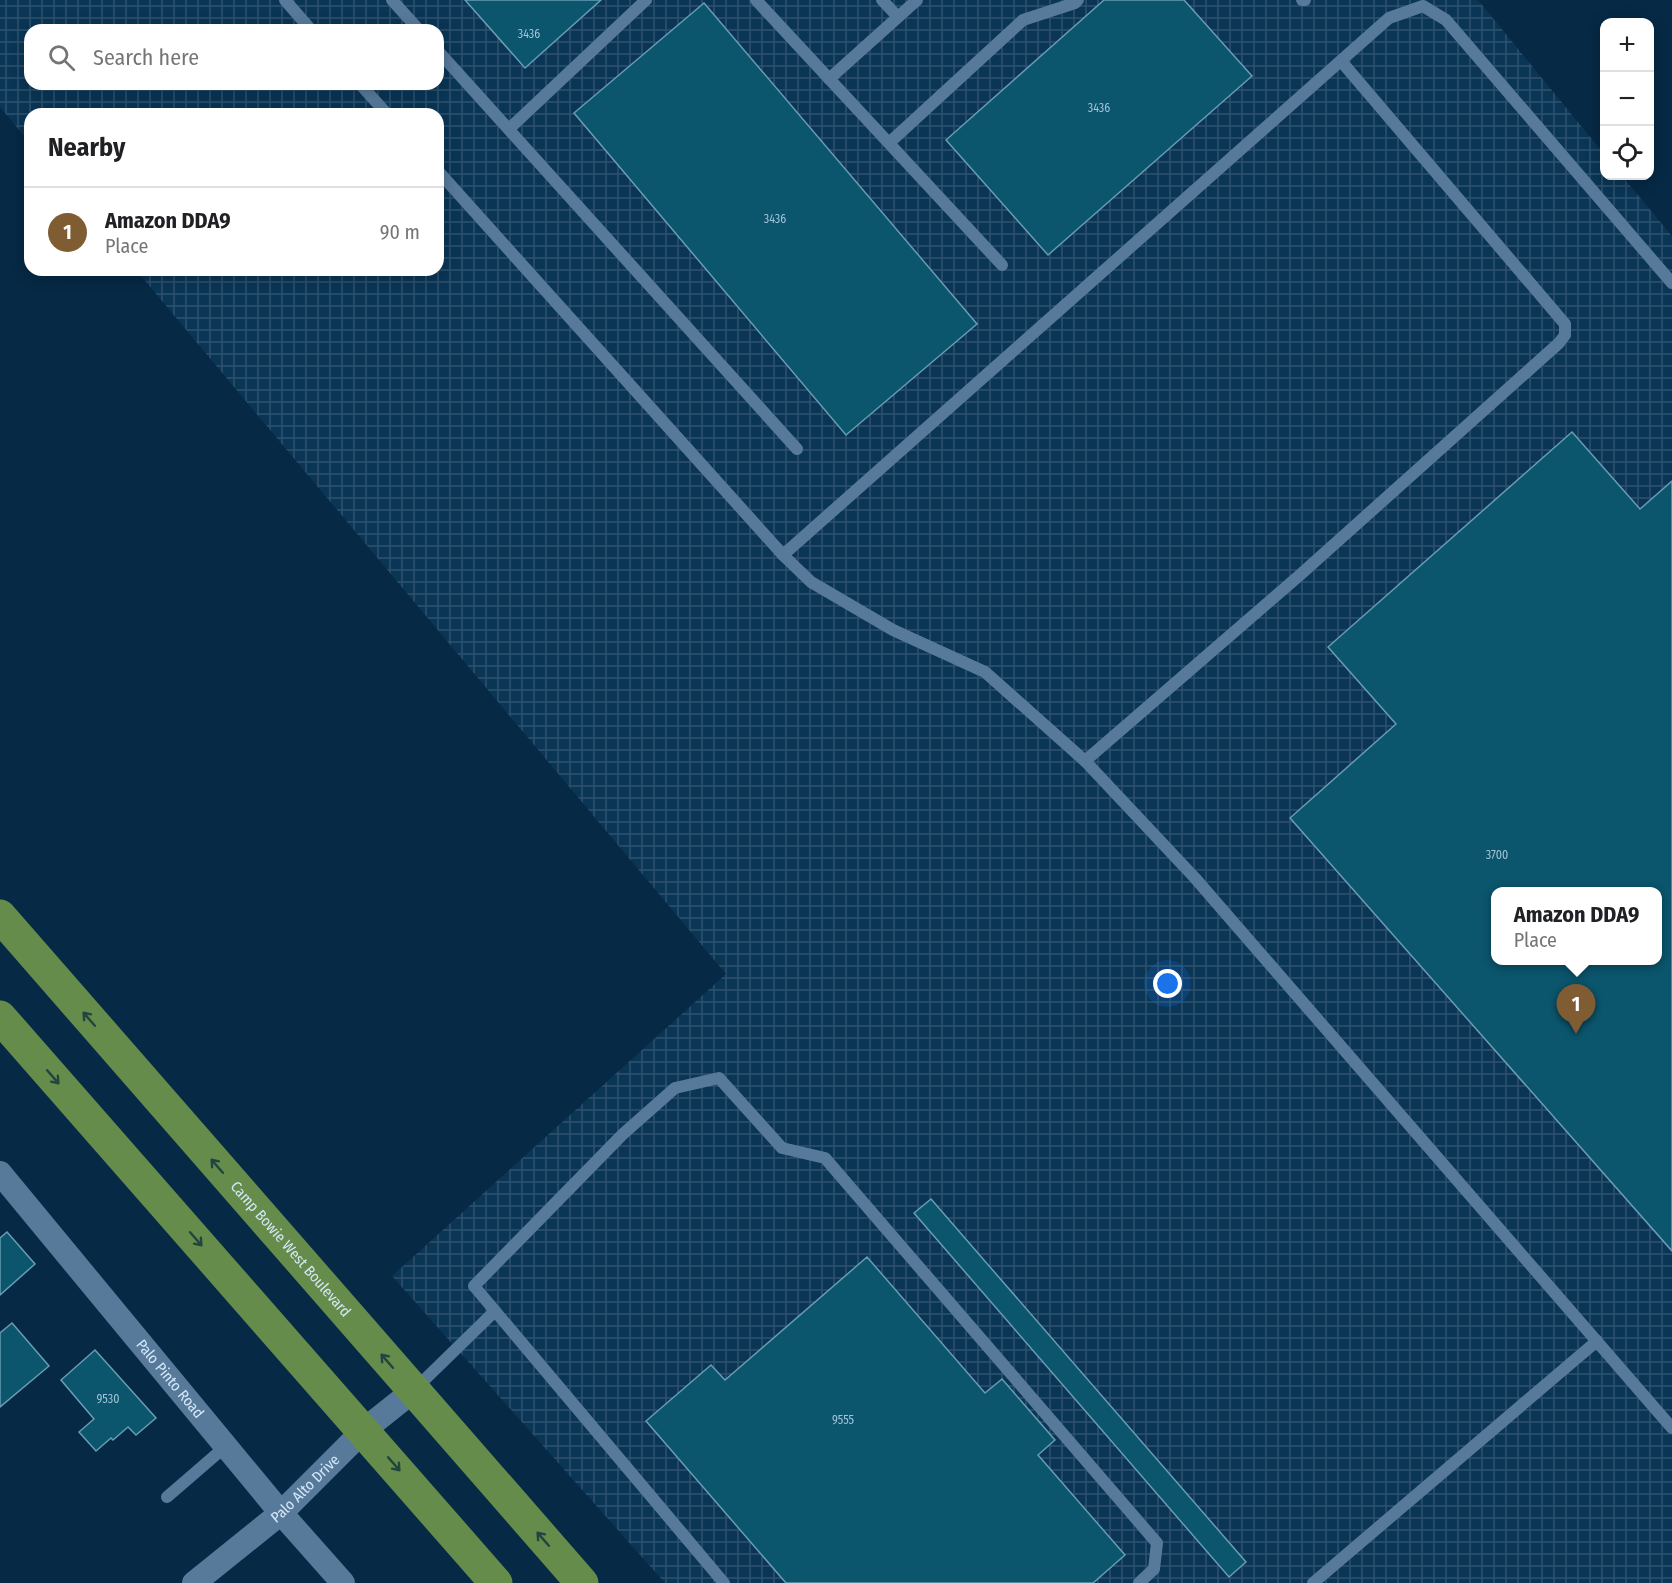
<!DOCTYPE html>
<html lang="en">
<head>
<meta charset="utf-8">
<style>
  body { margin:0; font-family:"Fira Sans Condensed",sans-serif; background:#f2f2f2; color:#202124 }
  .controls { position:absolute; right:18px; top:18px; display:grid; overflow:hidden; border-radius:12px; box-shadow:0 3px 15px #0003 }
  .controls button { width:54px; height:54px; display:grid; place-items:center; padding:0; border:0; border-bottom:2px solid #e0e0e0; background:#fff; color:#202124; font:30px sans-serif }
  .you { position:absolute; left:1168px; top:984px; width:21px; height:21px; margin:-15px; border:4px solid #fff; border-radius:50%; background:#1a73e8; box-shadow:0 0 0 9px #1a73e833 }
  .badge { display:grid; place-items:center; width:39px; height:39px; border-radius:50%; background:#7f5c32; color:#fff; font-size:20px; font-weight:700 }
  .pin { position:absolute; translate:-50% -50px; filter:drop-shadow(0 2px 3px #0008) }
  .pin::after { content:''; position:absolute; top:32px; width:21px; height:18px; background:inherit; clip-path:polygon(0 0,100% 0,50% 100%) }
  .popup { position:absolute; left:1491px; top:887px; width:171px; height:78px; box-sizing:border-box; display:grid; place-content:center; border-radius:12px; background:#fff; filter:drop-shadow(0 2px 4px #0005); font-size:20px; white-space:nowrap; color:#757577 }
  .popup b { font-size:22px; color:#202124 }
  .popup::after { content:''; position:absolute; left:50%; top:100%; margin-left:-12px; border:12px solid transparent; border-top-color:#fff }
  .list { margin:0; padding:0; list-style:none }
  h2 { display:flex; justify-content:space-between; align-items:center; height:78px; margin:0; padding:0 24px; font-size:26px }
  h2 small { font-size:20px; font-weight:400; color:#757577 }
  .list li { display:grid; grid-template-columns:39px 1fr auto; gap:18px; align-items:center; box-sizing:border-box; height:90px; padding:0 24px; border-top:2px solid #e0e0e0 }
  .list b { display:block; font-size:22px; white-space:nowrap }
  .list p { margin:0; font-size:20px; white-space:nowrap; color:#757577 }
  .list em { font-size:20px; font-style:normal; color:#757577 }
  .icon { flex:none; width:33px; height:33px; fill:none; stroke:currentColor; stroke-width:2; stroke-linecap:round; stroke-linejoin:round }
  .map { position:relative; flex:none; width:1672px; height:1583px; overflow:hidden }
  .search { position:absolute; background:#fff; box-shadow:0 3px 15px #0003; left:24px; top:24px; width:420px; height:66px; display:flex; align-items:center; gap:15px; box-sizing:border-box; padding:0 21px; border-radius:18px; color:#757577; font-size:22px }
  .panel { position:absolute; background:#fff; box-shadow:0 3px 15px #0003; left:24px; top:108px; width:420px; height:168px; border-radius:18px }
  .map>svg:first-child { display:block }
  .industrial { fill:url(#industrial-grid); fill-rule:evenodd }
  .building { fill:#0b556d; stroke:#689cb2; stroke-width:1.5; fill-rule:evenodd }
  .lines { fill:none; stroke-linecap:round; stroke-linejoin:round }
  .service { stroke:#577a9a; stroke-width:12 }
  .minor { stroke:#577a9a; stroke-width:24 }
  .primary { stroke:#658c4b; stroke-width:33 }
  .oneway { stroke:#234540 }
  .labels { text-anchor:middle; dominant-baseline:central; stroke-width:4.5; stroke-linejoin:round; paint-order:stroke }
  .number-label { font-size:12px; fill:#a2c3d8 }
  .street-label { font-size:15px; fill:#d5e8fb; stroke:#001f3a }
</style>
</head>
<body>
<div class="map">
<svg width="1672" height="1583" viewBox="0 0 1672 1583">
  <defs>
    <pattern id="industrial-grid" width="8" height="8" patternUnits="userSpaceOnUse" patternTransform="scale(1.5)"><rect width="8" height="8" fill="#0a3555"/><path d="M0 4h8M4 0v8" fill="none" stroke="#2d526e"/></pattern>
  </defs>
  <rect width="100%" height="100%" fill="#062945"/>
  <path class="industrial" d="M0,0H1478L1604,154V176H1622L1672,236V1583H665L392,1276L726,974L136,270H438V114H30V143L0,107ZM30,30H438V84H30ZM1495,892H1657V960H1495Z"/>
  <g class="building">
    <path d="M465,0H601L525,68Z"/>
    <path d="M1104,0H1184L1252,76L1048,255L946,140Z"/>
    <path d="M704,3L977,324L846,435L574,113Z"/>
    <path d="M1572,432L1640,509L1672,481V1251L1290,818L1396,724L1328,647ZM1495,892H1657V960H1495Z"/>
    <path d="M931,1199L1246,1562L1229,1577L914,1213Z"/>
    <path d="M7,1232L35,1264L0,1295V1238Z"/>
    <path d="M867,1257L985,1393L1002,1379L1055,1440L1038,1455L1125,1555L1093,1583H786L646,1421L711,1365L725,1380Z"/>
    <path d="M12,1323L49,1366L0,1407V1333Z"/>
    <path d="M95,1350L156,1418L136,1435L128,1427L113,1440L111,1438L96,1451L79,1432L94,1419L61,1380Z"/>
  </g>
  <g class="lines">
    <g class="service">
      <path d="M285,0L311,30"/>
      <path d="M392,0L419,30"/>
      <path d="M756,0L1002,265"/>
      <path d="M882,0L898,17"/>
      <path d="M1302,0H1305"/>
      <path d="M438,51L797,449"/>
      <path d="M829,79L917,0"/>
      <path d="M360,84L387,114"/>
      <path d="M509,129L646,0"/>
      <path d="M889,143L1023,20L1075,3L1078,0"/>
      <path d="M438,171L783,555L811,582L893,630L985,672L1085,761L1195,878L1672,1428"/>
      <path d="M783,555L1389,18L1423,6L1446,20L1672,283"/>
      <path d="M1085,761L1301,574L1559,343L1565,335V324L1341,61"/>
      <path d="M414,1390L495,1311"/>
      <path d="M167,1497L226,1446"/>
      <path d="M724,1583L474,1286L623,1134L675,1088L719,1078L782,1148L825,1158L1157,1543L1154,1569L1139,1583"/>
      <path d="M1313,1583L1597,1341"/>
    </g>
    <g class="minor">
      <path id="s1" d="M0,1173L281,1513L343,1583"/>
      <path id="s2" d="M194,1583L281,1513L364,1430L413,1391"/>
    </g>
    <g class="primary">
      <path id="s3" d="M0,916L582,1583"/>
      <path d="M0,1017L496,1583"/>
    </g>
  </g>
  <defs><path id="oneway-shaft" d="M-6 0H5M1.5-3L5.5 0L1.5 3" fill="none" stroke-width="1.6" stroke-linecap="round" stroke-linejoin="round" transform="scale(1.5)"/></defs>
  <g class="oneway">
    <use href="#oneway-shaft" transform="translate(89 1019) rotate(-131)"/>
    <use href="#oneway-shaft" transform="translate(53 1077) rotate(49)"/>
    <use href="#oneway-shaft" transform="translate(217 1166) rotate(-131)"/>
    <use href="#oneway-shaft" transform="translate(196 1239) rotate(49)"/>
    <use href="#oneway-shaft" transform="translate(387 1361) rotate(-131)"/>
    <use href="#oneway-shaft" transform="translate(394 1464) rotate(49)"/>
    <use href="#oneway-shaft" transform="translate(543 1539) rotate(-131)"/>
  </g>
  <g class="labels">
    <g class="number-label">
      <text x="529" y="34">3436</text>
      <text x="1099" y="108">3436</text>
      <text x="775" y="219">3436</text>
      <text x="1497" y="855">3700</text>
      <text x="108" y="1399">9530</text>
      <text x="843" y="1420">9555</text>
    </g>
    <g class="street-label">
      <text stroke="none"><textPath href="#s3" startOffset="442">Camp Bowie West Boulevard</textPath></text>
      <text stroke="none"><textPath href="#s1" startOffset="267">Palo Pinto Road</textPath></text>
      <text stroke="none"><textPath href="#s2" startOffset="146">Palo Alto Drive</textPath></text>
    </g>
  </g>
</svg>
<div class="controls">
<button>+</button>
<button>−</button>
<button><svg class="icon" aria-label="locate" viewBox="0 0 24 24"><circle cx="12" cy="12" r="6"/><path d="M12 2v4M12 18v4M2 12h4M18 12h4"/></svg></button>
</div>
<div class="you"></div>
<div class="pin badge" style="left:1576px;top:1034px">1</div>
<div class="popup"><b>Amazon DDA9</b>Place</div>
<div class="search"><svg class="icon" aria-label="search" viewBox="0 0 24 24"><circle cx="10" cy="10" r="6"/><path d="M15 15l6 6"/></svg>Search here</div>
<section class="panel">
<h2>Nearby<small></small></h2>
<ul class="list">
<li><span class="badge">1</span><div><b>Amazon DDA9</b><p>Place</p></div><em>90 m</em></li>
</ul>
</section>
</div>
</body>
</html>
